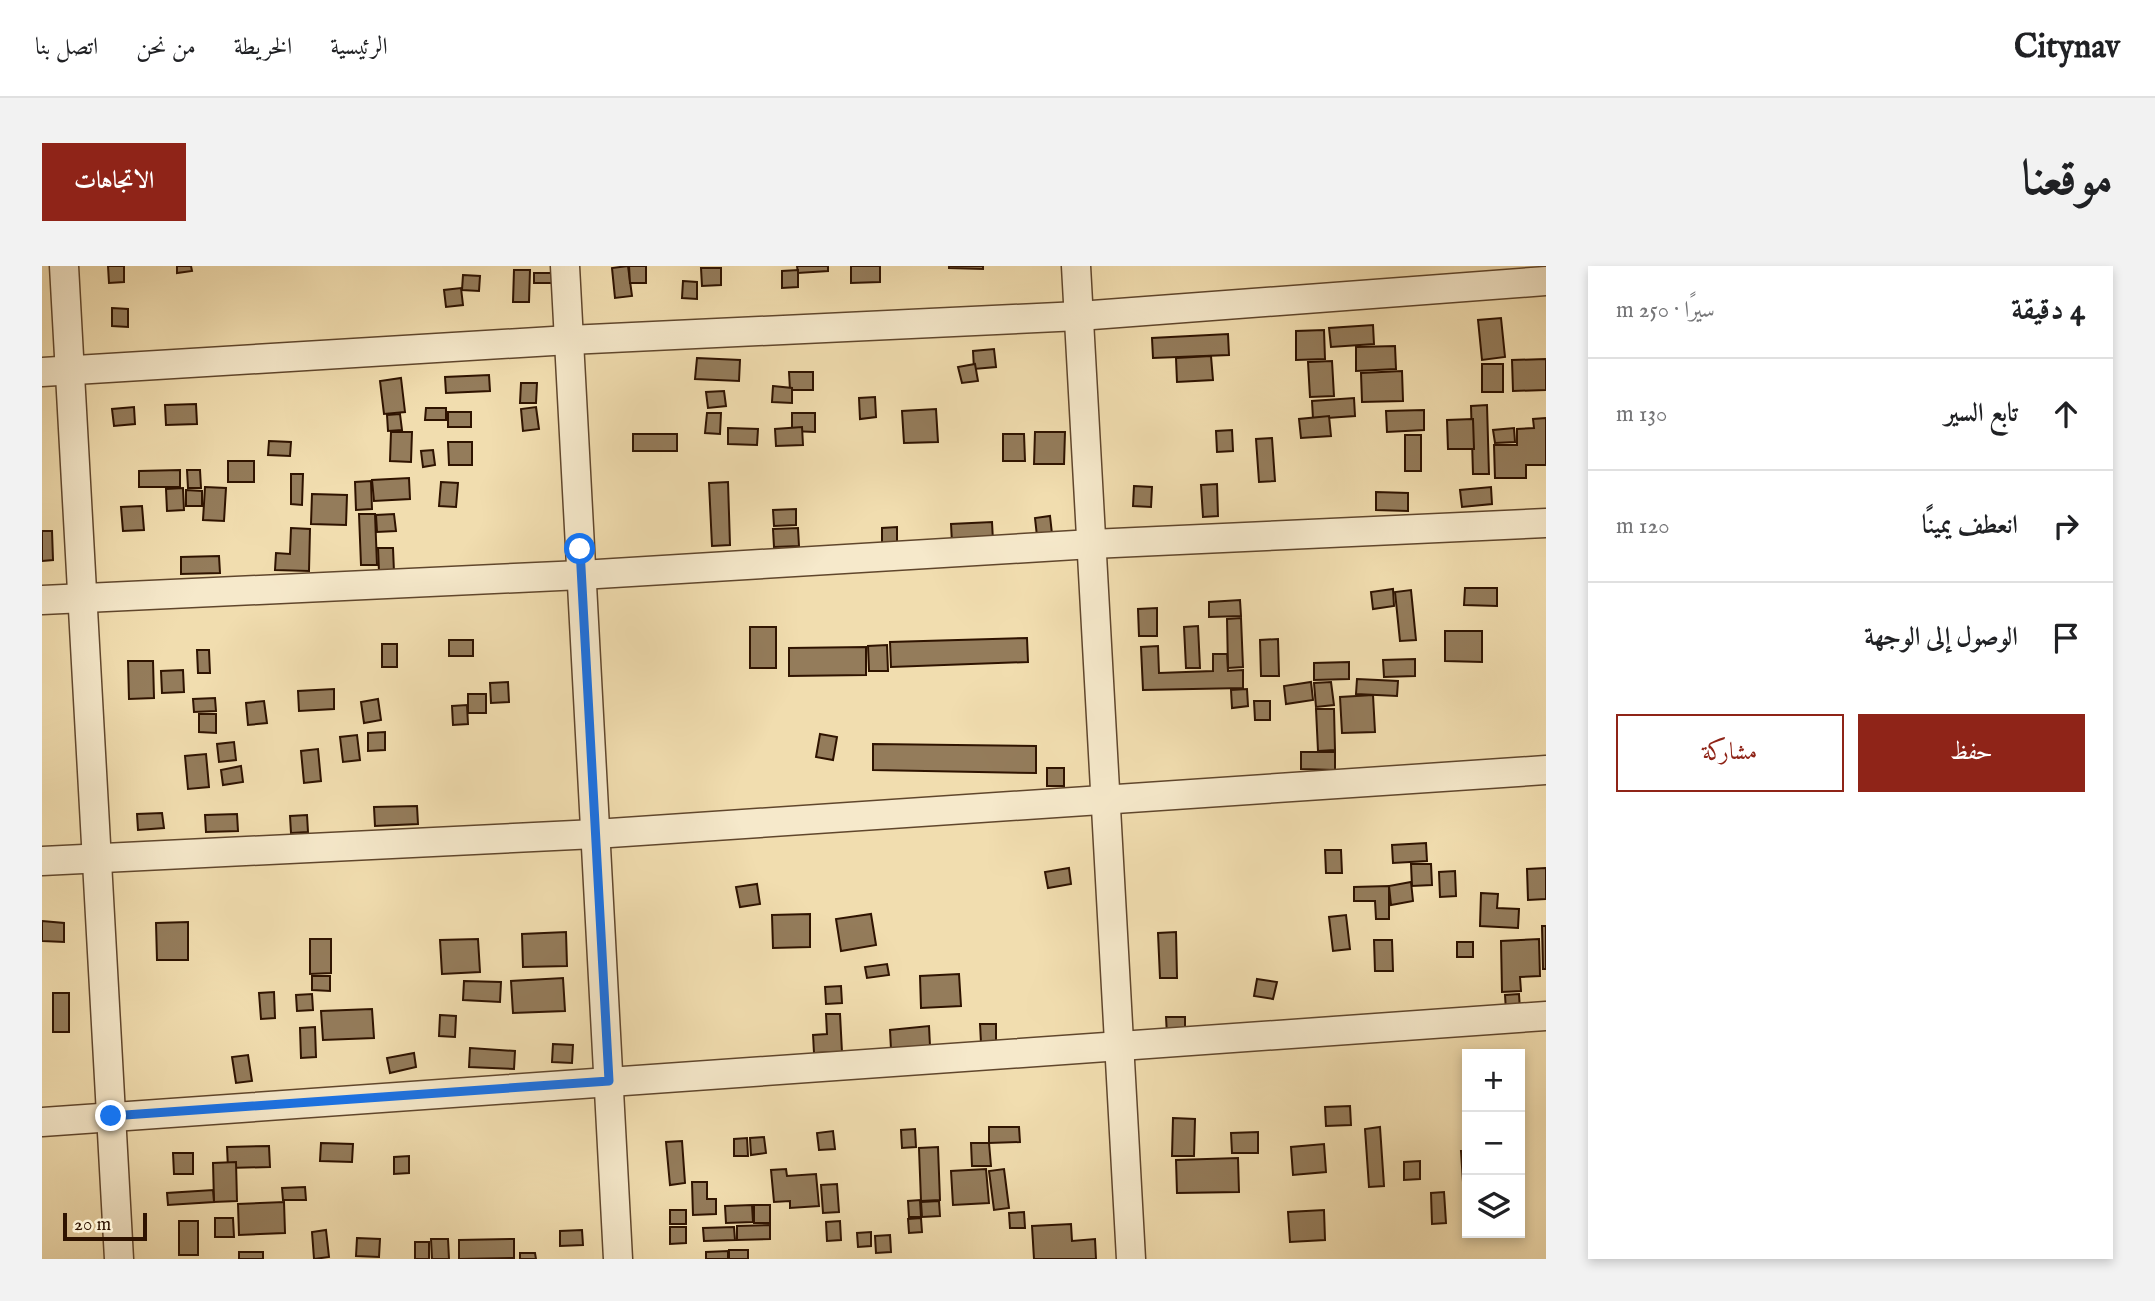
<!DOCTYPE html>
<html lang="ar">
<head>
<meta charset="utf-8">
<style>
  body { margin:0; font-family:"IM FELL English",Amiri,serif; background:#f2f2f2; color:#202124; direction:rtl }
  .controls { position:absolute; right:21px; bottom:21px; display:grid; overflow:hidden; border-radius:0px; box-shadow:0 4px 10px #0003 }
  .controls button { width:63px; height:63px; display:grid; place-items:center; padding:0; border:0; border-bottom:2px solid #e0e0e0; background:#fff; color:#202124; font:35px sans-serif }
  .scale { position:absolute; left:21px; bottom:18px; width:84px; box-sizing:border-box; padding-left:7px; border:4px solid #2f1300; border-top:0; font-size:19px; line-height:24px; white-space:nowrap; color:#2f1300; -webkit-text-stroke:5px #f6e9cb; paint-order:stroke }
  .stop { position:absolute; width:21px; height:21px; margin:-16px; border:5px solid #1a73e8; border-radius:50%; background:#fff }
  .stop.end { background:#1a73e8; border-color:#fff; box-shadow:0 2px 7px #0008 }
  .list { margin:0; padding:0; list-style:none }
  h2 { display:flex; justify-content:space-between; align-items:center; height:91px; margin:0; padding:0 28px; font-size:30px }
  h2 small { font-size:23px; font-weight:400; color:#757577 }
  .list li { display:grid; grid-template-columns:46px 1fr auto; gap:21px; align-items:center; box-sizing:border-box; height:112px; padding:0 28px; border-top:2px solid #e0e0e0 }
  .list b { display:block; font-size:26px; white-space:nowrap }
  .list em { font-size:23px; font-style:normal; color:#757577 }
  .actions { display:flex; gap:14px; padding:21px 28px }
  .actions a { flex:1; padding:16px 0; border:2px solid #8f2418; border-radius:0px; text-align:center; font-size:24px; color:#8f2418 }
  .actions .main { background:#8f2418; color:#fff }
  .icon { flex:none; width:38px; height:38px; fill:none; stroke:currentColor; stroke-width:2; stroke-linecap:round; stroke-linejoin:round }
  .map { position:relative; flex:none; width:1504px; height:993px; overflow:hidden; direction:ltr; border-radius:0px }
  header { display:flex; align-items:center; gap:42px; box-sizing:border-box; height:98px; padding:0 35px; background:#fff; border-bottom:2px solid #e0e0e0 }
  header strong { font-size:33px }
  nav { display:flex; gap:38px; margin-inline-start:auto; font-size:24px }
  .intro { display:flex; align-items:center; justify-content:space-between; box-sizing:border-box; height:168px; padding:0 42px }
  h1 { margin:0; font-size:49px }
  .button { padding:18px 32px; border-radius:0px; background:#8f2418; color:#fff; font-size:24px; font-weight:700 }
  main { display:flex; gap:42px; padding:0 42px }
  aside { flex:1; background:#fff; border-radius:0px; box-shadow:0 4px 10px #0003 }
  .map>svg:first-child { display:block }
  .building { fill:#947c5b; stroke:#2f1300; stroke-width:2 }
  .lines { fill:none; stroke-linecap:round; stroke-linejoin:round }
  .minor-casing { stroke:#60462c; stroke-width:31 }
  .minor { stroke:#f6e9cb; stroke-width:28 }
  .route { stroke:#1a73e8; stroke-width:9 }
</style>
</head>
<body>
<header>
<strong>Citynav</strong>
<nav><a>الرئيسية</a><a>الخريطة</a><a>من نحن</a><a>اتصل بنا</a></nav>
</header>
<div class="intro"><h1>موقعنا</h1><a class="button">الاتجاهات</a></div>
<main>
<aside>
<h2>4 دقيقة<small>سيرًا · 250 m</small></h2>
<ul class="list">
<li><svg class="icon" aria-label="ahead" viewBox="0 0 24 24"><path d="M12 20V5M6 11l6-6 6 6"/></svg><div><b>تابع السير</b></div><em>130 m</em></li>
<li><svg class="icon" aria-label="right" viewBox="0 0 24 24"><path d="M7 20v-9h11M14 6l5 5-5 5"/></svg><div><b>انعطف يمينًا</b></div><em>120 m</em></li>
<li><svg class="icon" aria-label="arrive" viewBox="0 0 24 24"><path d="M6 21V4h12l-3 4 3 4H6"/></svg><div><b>الوصول إلى الوجهة</b></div></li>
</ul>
<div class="actions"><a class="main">حفظ</a><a>مشاركة</a></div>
</aside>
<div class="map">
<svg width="1504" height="993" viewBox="0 0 1504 993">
  <rect width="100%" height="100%" fill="#f1ddaf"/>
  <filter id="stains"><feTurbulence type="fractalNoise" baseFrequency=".00286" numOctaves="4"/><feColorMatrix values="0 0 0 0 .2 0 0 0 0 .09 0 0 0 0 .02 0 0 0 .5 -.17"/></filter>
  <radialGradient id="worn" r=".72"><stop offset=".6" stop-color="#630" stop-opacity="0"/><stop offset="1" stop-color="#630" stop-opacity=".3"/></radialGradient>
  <g class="building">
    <path d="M66,0H82V16L67,17Z"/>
    <path d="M135,0H149L150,5L135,7Z"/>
    <path d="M586,0L590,30L573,32L570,2Z"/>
    <path d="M587,0H604V17H588Z"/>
    <path d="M755,0H786V5L756,7Z"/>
    <path d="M809,0H838V16L809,17Z"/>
    <path d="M907,0H941V3L907,2Z"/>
    <path d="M659,2H679V19L660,20Z"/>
    <path d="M472,4H488L487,36H471Z"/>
    <path d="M756,4V21L740,22V5Z"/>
    <rect x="492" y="7" width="19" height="10"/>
    <path d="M421,9L438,10L437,25L420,24Z"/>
    <path d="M641,15L655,16V33L640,32Z"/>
    <path d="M419,22L421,39L404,41L402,24Z"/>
    <path d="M70,42L86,43V61L70,60Z"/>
    <path d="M1459,52L1463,91L1440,94L1436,54Z"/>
    <path d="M1331,59L1332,78L1289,81L1287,62Z"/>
    <path d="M1282,64L1283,93L1254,94V65Z"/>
    <path d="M1186,68L1187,89L1111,92L1110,72Z"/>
    <path d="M1353,80L1354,103L1314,105V81Z"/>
    <path d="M952,83L954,101L932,103L931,85Z"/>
    <path d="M1169,90L1171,114L1135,116L1134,92Z"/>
    <path d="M655,92L698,94L697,115L653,113Z"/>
    <path d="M1504,93V124L1471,125L1470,94Z"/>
    <path d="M1290,95L1292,130L1268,131L1266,96Z"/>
    <path d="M933,98L936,115L920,117L916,101Z"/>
    <rect x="1440" y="98" width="21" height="28"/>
    <path d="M1360,105L1361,135L1320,136L1319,107Z"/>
    <path d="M747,106H771V124H748Z"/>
    <path d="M447,109L448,125L404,127L403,111Z"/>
    <path d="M359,112L363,146L342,148L338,115Z"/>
    <path d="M479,117H495L494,137H478Z"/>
    <path d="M731,120L750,122V137L730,136Z"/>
    <path d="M682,125L684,140L666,142L664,126Z"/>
    <path d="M833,131L834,151L818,153L817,132Z"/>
    <path d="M1312,132L1313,150L1271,153L1270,135Z"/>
    <path d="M154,138L155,158L124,159L123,139Z"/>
    <path d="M1445,139L1447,208H1431L1429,140Z"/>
    <path d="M92,141L93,158L72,160L70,143Z"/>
    <path d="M494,141L497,163L481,165L479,143Z"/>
    <path d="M384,142H404V154H383Z"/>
    <path d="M894,143L896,176L862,177L860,145Z"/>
    <path d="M1382,144V164L1345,166L1344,145Z"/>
    <rect x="406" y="146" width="23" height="15"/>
    <path d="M665,147H679L678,168L663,167Z"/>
    <path d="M750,147H773V166L750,165Z"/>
    <path d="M358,148L360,164L346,165L345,149Z"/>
    <path d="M1287,150L1289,170L1259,172L1257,153Z"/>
    <path d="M1504,152V199H1484V212H1453L1452,179H1475V163L1492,162L1491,153Z"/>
    <path d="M1431,153L1432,183H1406L1405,154Z"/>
    <path d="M760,161L761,179L734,180L733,163Z"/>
    <path d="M686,162L716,163L715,179L686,178Z"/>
    <path d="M1472,162L1473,176L1453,177L1451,164Z"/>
    <path d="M1190,164L1191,185L1175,186L1174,165Z"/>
    <path d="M349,166H370L369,196L348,195Z"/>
    <path d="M993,166H1023L1022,198H992Z"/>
    <rect x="591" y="168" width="44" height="17"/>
    <path d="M961,168H982L983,195H961Z"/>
    <rect x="1363" y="169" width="16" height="36"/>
    <path d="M1230,172L1233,215L1217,216L1214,173Z"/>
    <path d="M227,175L249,176L248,190L226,189Z"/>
    <path d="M406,176H430V199H407Z"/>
    <path d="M391,184L393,199L381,201L379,185Z"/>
    <rect x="186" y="195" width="26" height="21"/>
    <path d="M138,204V221H97V205Z"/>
    <path d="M145,204H158L159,222H146Z"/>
    <path d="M249,208H261L260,239L249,238Z"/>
    <path d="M367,212L368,233L332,235L330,214Z"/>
    <path d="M329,215L330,243L314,244L313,216Z"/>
    <path d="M399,216L416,217L414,241L397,240Z"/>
    <path d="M686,216L688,279L670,280L667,217Z"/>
    <path d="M1175,218L1176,250L1161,251L1159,219Z"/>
    <path d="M1092,220L1110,221L1109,241L1091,240Z"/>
    <path d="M163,221L184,222L182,255L161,254Z"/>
    <path d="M1449,221L1450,238L1420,241L1418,224Z"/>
    <path d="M141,222L142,244L125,245L124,223Z"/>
    <path d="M144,224L160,225V240H144Z"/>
    <path d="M1334,226L1366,227V245L1334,244Z"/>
    <path d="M270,228L305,229L304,259L269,258Z"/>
    <path d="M100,240L102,264L81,265L79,241Z"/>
    <path d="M754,243V259L732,260L731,244Z"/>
    <path d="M317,248H333L335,299H319Z"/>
    <path d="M352,248L354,265L335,266L334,249Z"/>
    <path d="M1008,250L1010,268L995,270L993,252Z"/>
    <path d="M950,256L951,275L910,277L909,258Z"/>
    <path d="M855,261V279L840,280V262Z"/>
    <path d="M249,262L268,263L267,305L233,304L234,287L248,288Z"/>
    <path d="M756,262L757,280L732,281L731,263Z"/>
    <path d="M0,265H10L11,294L0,295Z"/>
    <path d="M336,282H351L352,306H337Z"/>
    <path d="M177,290L178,307L139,308V291Z"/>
    <path d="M1423,322H1455V340L1422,339Z"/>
    <path d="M1351,323L1352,340L1331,343L1329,326Z"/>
    <path d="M1369,324L1374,374L1358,375L1353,326Z"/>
    <path d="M1198,334L1199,350L1167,351V336Z"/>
    <path d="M1115,342V370H1097L1096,343Z"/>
    <path d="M1199,352L1201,401L1186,402L1185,353Z"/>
    <path d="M1156,360L1158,402H1144L1142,361Z"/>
    <rect x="708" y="361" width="26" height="41"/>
    <path d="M1403,365H1440V396L1403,395Z"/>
    <path d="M985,372L986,396L849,401L848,376Z"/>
    <path d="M1236,373L1237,410H1219L1218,374Z"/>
    <rect x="407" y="374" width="24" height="16"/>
    <rect x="340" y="378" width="15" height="23"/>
    <path d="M845,379L846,405H827L826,380Z"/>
    <path d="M1116,380L1117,407L1171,405V388H1185L1186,405L1201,404V422L1101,424L1099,381Z"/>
    <path d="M824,381V409L747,410V382Z"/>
    <path d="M155,384H167L168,407H156Z"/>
    <path d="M1373,393V410L1342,411L1341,394Z"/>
    <path d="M86,395H111L112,432L87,433Z"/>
    <path d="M1307,396V413L1272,414V397Z"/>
    <path d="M141,404L142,426L120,427L119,405Z"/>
    <path d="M1315,413L1356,415L1355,430L1314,428Z"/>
    <path d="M466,416L467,436L449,437L448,417Z"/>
    <path d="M1269,416L1271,434L1244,438L1242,420Z"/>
    <path d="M1289,416L1292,439L1274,441L1272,417Z"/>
    <path d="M292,423V443L257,445L256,425Z"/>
    <path d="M1205,423L1206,440L1190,442L1189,424Z"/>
    <rect x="426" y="428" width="18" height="19"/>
    <path d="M1331,429L1333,466L1300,467L1298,431Z"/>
    <path d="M173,432L174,445L152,446L151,433Z"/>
    <path d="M336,433L339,454L322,457L319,436Z"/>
    <path d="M222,435L225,457L206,459L204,437Z"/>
    <path d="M1212,435H1228V454H1213Z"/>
    <path d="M425,439L426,458L411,459L410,440Z"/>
    <path d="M1274,443H1292L1293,484L1276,485Z"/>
    <path d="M157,448H174V467L157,466Z"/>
    <path d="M343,466V484L326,485V467Z"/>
    <path d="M778,468L795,471L791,494L774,491Z"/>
    <path d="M315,469L318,494L301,496L298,471Z"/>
    <path d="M192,476L194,494L177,496L175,478Z"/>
    <path d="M831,478L994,480V507L831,504Z"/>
    <path d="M276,483L279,515L262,517L259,485Z"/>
    <path d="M1259,486H1293V504L1259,503Z"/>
    <path d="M164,488L167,521L146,523L143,490Z"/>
    <path d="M199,500L201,516L181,519L179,504Z"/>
    <rect x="1005" y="502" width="17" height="18"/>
    <path d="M375,540L376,558L333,560L332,541Z"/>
    <path d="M120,547L122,562L96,564L95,548Z"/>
    <path d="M195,548L196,565L164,566L163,549Z"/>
    <path d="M265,549L266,566L249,567L248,550Z"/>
    <path d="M1384,577L1385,595L1351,597L1350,579Z"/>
    <path d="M1283,584H1299L1300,607H1284Z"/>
    <path d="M1369,598H1389L1390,619L1370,620Z"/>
    <path d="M1027,602L1029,618L1006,622L1003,606Z"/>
    <path d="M1504,602V633L1486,634L1485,603Z"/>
    <path d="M1413,605L1414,630L1398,631L1397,606Z"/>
    <path d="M1369,616L1371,635L1349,639L1347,620Z"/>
    <path d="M715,618L718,638L698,641L694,621Z"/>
    <path d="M1347,620V653H1334L1333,635H1312V621Z"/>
    <path d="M1439,627L1456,628L1455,642L1477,643L1476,662L1438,660Z"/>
    <path d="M768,648V681L731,682L730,649Z"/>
    <path d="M829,648L834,679L799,685L794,653Z"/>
    <path d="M1304,649L1308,683L1291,685L1287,651Z"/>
    <path d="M0,655L22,657V676L0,675Z"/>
    <path d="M146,656V694H115L114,657Z"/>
    <path d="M1500,660H1504V703H1501Z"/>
    <path d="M524,666L525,700L481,701L480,668Z"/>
    <path d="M1134,666L1135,712H1118L1116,667Z"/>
    <path d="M268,673H289V707L268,708Z"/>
    <path d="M436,673L438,706L400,708L398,674Z"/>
    <path d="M1497,673L1498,710L1478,711L1479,725L1460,726L1459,675Z"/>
    <path d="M1332,674H1350L1351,705H1333Z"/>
    <rect x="1415" y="676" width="16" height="15"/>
    <path d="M845,698L847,709L825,712L823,701Z"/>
    <path d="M917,708L919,740L879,742L878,710Z"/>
    <path d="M270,710H288V725L270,724Z"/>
    <path d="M521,712L523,745L471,747L469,715Z"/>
    <path d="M1215,713L1235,716L1231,733L1212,730Z"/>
    <path d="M422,715L459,716L458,736L421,734Z"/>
    <path d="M799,720L800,737L784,738L783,721Z"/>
    <path d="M232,726L233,752L219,753L217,727Z"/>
    <rect x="11" y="727" width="16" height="39"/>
    <path d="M270,728L271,744L255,745L254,729Z"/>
    <path d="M1477,728L1478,745H1464L1463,729Z"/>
    <path d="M330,743L332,772L281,774L279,745Z"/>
    <path d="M784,748H798L800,786L772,787L771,769L785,768Z"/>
    <path d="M398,749L414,750L413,771L397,770Z"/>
    <path d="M1124,751H1143V768L1125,769Z"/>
    <path d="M938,758H954V777H939Z"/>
    <path d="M887,760L888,780L849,783L848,764Z"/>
    <path d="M273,761L274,791L259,792L258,762Z"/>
    <path d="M511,778L531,779L530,797L510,796Z"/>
    <path d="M428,782L473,785L472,803L427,801Z"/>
    <path d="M372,787L374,801L348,807L345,792Z"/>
    <path d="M206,789L210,815L194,817L190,791Z"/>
    <path d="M1308,840L1309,859L1284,860L1283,841Z"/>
    <path d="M1131,852L1153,853L1152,890H1130Z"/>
    <path d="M947,861H977L978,876L947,877Z"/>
    <path d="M1338,861L1342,920L1327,921L1323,863Z"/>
    <path d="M873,863L874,881L860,882L859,864Z"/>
    <path d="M791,865L793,883L777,884L775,867Z"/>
    <path d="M1216,866V887H1190L1189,867Z"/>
    <path d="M722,871L724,887L709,889L708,872Z"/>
    <path d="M705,872L706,890H692V873Z"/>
    <path d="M640,875L643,917L628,919L624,876Z"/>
    <path d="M279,877L311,878L310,896L278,895Z"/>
    <path d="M929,877H947L949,900H930Z"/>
    <path d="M1282,878L1284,906L1251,909L1249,881Z"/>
    <path d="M227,880L228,901L186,902L185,881Z"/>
    <path d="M896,881L898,934L879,935L877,882Z"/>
    <path d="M1419,885H1425V916H1421Z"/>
    <path d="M131,887H151V908H132Z"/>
    <path d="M367,890V907L352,908V891Z"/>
    <path d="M1196,892L1197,926L1135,927L1134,894Z"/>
    <path d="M1378,895V913L1362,914V896Z"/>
    <path d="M194,896L195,935L172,936L171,897Z"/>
    <path d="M744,903L745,910L774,908L777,940L748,942V935L732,936L729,904Z"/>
    <path d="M944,903L947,937L911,939L909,905Z"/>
    <path d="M962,903L967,942L952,944L947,905Z"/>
    <path d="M650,916H665V933H674V948L651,949Z"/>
    <path d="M795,918L797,946L781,947L779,919Z"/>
    <path d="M263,921L264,934H241L240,922Z"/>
    <path d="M171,924L172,936L126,939L125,927Z"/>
    <path d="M1402,926L1404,957L1390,958L1389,927Z"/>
    <path d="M878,934L879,951H867L866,935Z"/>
    <path d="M897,935L898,950L880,951L879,936Z"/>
    <path d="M242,936L243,967L197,969L196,938Z"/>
    <path d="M710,939L711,956L684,957L683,940Z"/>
    <rect x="712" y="939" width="16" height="18"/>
    <rect x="628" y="944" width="16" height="14"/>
    <path d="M1282,944L1283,974L1248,976L1246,946Z"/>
    <path d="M982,946L983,962H968L967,947Z"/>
    <path d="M173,952H191L192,971H173Z"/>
    <path d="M879,952L880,966L867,967L866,953Z"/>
    <rect x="137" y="955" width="19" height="34"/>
    <path d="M798,955L799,974L785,975L784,956Z"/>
    <path d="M1029,958L1030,975L1053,973L1054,993H992L990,960Z"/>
    <path d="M728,959V973L695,974V960Z"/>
    <path d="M628,961H644V977L628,978Z"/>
    <path d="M692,961L693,974L662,975L661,962Z"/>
    <path d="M284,964L287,991L272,993L270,966Z"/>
    <path d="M540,964L541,979L518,980V965Z"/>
    <path d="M829,966V980L816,981L815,967Z"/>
    <path d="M848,969L849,986L834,987L833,970Z"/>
    <path d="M315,972L338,973L337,991L314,990Z"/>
    <path d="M389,973H406L407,993H390Z"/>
    <path d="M472,973V992L417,993V974Z"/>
    <rect x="373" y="976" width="14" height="17"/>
    <rect x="687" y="984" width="19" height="9"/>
    <path d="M686,985V993H664V986Z"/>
    <rect x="197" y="986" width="24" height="7"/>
    <path d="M478,987H493L494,993H478Z"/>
  </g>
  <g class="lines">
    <defs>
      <g id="minor">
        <path d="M22,0L77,993"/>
        <path d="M523,0L576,993"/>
        <path d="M1034,0L1089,993"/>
        <path d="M0,106L527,74L1037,50L1504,15"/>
        <path d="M0,334L539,309L1050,278L1504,257"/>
        <path d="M0,595L553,568L1504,504"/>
        <path d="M0,856L1504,750"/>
      </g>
    </defs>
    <use href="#minor" class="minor-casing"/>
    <use href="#minor" class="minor"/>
  </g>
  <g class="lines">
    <path class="route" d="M69,850L567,815L538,283"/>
  </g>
  <rect width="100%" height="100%" filter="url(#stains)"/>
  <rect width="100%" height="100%" fill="url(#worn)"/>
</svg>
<div class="controls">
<button>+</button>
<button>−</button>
<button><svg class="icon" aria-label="layers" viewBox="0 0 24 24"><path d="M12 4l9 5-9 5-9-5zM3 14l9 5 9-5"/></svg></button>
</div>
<div class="scale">20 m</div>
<div class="stop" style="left:538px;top:283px"></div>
<div class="stop end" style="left:69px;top:850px"></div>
</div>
</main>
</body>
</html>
